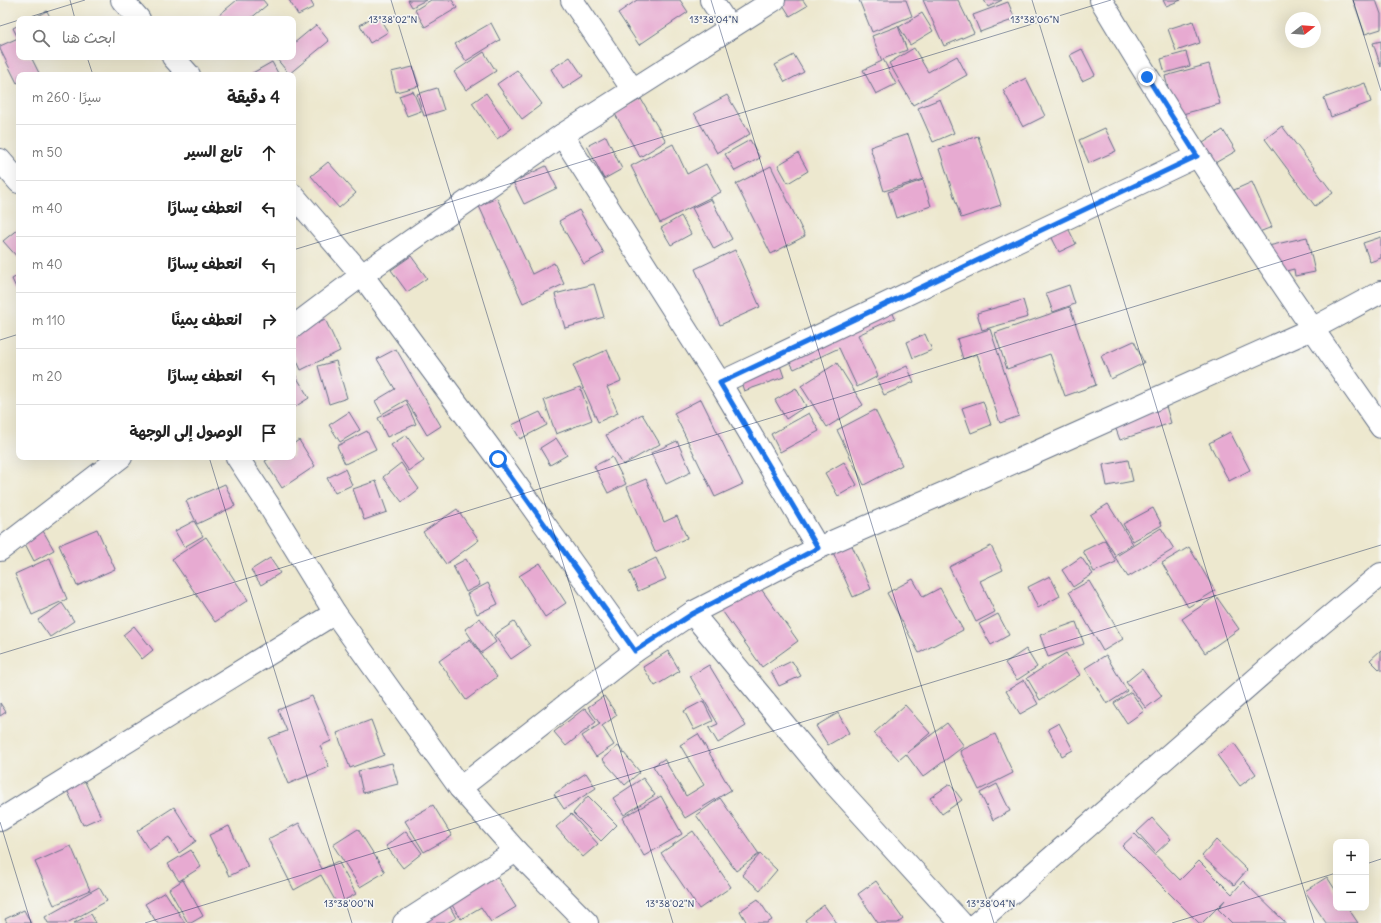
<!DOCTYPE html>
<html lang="ar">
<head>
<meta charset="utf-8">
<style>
  body { margin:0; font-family:Delius,"Playpen Sans Arabic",sans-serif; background:#f2f2f2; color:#222; direction:rtl }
  .controls { position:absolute; right:12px; bottom:12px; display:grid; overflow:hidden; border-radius:8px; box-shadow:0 4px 16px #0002 }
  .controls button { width:36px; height:36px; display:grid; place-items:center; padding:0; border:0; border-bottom:1px solid #e0e0e0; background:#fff; color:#222; font:20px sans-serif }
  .compass { position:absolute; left:1285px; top:12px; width:36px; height:36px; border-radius:50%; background:#fff; box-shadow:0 4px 16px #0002; rotate:73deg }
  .stop { position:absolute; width:12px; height:12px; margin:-9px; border:3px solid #1a73e8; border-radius:50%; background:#fff }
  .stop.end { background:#1a73e8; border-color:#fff; box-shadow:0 1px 4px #0008 }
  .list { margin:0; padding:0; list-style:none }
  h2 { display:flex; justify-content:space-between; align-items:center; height:52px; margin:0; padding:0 16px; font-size:17px }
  h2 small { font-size:13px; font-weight:400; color:#767676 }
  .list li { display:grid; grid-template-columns:26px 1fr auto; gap:12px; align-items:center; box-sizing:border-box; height:56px; padding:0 16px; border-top:1px solid #e0e0e0 }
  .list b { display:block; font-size:15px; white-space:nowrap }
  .list em { font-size:13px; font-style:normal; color:#767676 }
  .icon { flex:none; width:22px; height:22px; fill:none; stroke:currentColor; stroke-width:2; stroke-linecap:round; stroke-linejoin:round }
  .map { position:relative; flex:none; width:1381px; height:923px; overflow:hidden; direction:ltr }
  .search { position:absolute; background:#fff; box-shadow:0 4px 16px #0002; left:16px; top:16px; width:280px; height:44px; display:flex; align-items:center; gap:10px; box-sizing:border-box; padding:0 14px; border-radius:8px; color:#767676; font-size:15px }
  .panel { position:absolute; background:#fff; box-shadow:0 4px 16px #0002; left:16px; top:72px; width:280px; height:388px; border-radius:8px; direction:rtl }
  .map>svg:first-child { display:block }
  .building { fill:#e7aad1 }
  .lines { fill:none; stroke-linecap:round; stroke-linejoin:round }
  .minor-casing { stroke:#647086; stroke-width:24 }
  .minor { stroke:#fff; stroke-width:22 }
  .route { stroke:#1a73e8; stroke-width:5 }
  .ticks { fill:none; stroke:#1b2f5e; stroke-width:1; stroke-opacity:0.45 }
  .ticks-label { font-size:10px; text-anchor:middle; fill:#1b2f5e; stroke:#f6f6f2; stroke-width:3.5; stroke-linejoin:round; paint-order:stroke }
</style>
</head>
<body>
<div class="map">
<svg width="1381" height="923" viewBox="0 0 1381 923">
  <rect width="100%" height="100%" fill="#f6f6f2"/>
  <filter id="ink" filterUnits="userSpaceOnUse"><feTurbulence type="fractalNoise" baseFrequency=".025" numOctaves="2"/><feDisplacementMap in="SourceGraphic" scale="8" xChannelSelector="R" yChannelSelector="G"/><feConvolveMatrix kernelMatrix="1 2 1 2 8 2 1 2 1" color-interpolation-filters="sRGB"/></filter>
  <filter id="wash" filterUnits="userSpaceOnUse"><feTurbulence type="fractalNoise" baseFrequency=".012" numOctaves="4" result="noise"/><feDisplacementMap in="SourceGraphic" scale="16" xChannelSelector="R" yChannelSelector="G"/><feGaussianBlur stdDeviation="0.9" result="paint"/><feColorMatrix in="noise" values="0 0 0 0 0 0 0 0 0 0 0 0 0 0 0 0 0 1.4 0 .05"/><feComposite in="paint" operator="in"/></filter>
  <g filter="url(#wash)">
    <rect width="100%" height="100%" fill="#ede8cf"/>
    <g id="blocks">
      <g class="building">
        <path d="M237,0H263L267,5L250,19H223L219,15Z"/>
        <path d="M289,0H310L314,7L298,15Z"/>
        <path d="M408,0H426L412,7Z"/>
        <path d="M431,0H452L457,8L425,27L415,10Z"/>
        <path d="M637,0H680L688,12L639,45L618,13Z"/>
        <path d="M780,0H803L807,6L790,16Z"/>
        <path d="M859,0H906L912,16L872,32Z"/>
        <path d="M923,0H958L974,33L944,46Z"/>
        <path d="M984,0H1002L988,7Z"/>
        <path d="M1163,0H1181L1166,6Z"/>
        <path d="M1353,0H1376L1381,14V29L1365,34Z"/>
        <path d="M1008,2L1015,19L980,32L973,15Z"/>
        <path d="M47,11L51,19H31Z"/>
        <path d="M922,13L933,31L910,45L899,27Z"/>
        <path d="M377,14L388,32L370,43L360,25Z"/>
        <path d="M1193,21L1200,43L1176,51L1168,29Z"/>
        <path d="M491,23L500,40L466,61L455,44Z"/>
        <path d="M19,25V57H31L39,73L34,75H19V82L17,83L0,49V46L18,38L13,28Z"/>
        <path d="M316,25L329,41L289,74L276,58L293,57V44Z"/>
        <path d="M898,26L907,50L883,59L896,84L876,94L863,70L882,61L872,36Z"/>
        <path d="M1381,41V67L1373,43Z"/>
        <path d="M914,48L928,72L957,56L967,75L913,105L889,63Z"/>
        <path d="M1082,49L1095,75L1082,81L1070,55Z"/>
        <path d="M484,52L496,71L466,90L454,72Z"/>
        <path d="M1186,52L1190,66L1165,73L1161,59Z"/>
        <path d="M794,55L804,72L785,82L775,65Z"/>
        <path d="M570,57L583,76L563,89L551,69Z"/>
        <path d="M272,62L279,75H249Z"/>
        <path d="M1209,64L1220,104L1175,116L1165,76Z"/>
        <path d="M413,67L419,86L396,92L391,72Z"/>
        <path d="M517,70L542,104L522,119L497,84Z"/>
        <path d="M1026,78L1045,116L1023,127L1003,90Z"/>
        <path d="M1365,83L1371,102L1331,117L1324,98Z"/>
        <path d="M437,88L444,110L424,116L417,94Z"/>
        <path d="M413,91L421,111L407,116L399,96Z"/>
        <path d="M486,93L511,129L497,139L472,103Z"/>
        <path d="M727,95L750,134L717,153L694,113Z"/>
        <path d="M641,99L666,141L640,157L615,114Z"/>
        <path d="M940,99L954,133L933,142L918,108Z"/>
        <path d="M1282,126L1333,193L1315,206L1265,139Z"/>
        <path d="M1105,128L1116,151L1089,163L1079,140Z"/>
        <path d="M1223,130L1236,151L1215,163L1203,143Z"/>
        <path d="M908,134L923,179L884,191L870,147Z"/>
        <path d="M606,136L622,169L604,179L587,146Z"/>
        <path d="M978,136L1001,205L961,218L939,149Z"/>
        <path d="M750,140L760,158L735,171L725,154Z"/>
        <path d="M673,144L687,174L706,164L721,192L660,223L631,166Z"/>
        <path d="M798,153L808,171L788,183L778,165Z"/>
        <path d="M328,162L356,193L339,208L311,176Z"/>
        <path d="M546,166L557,188L524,204L513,182Z"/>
        <path d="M771,166L805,236L771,254L736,184Z"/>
        <path d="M923,180L931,206L896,218L888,192Z"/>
        <path d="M1252,182L1272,227L1254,234L1234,190Z"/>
        <path d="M497,198L532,274L554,263L564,284L523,303L479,206Z"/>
        <path d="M711,199L732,239L714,249L692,208Z"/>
        <path d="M579,210L604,253L584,264L559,221Z"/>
        <path d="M681,216L691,234L671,245L661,228Z"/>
        <path d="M1066,224L1076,244L1059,252L1049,232Z"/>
        <path d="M19,228V259L3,241Z"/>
        <path d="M1307,237L1315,272L1295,276L1294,269L1270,275L1264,247Z"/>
        <path d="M1381,237V258L1370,262L1363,243Z"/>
        <path d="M735,250L760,307L720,325L695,269Z"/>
        <path d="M411,256L427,278L407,292L391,270Z"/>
        <path d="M19,275V294L12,279Z"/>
        <path d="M594,284L604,317L565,328L555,294Z"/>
        <path d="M1069,285L1075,304L1053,312L1046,293Z"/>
        <path d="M1023,300L1028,317L982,330L977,313Z"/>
        <path d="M888,303L895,318L858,335L878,376L857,387L839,348L794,369L785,353Z"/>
        <path d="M1070,307L1096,385L1065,396L1050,354L1007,369L995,333Z"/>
        <path d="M325,319L340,351L301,370L293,352V334Z"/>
        <path d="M990,329L1019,416L1000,423L977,354L963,359L957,339Z"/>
        <path d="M925,334L932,350L913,358L907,342Z"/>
        <path d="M1134,341L1144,363L1111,379L1101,356Z"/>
        <path d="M396,349L441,426L427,435L406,400L382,414L375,401L395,389L377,359Z"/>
        <path d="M607,350L621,381L607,387L618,413L598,422L573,365Z"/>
        <path d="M775,351L784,377L744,391L735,366Z"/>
        <path d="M336,361L347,398L329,404L318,366Z"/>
        <path d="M837,363L863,405L827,427L801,386Z"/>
        <path d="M907,366L914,382L884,395L877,380Z"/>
        <path d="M293,371L309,398L293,408Z"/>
        <path d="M580,387L592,420L556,434L544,400Z"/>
        <path d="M796,388L806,406L786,419L775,400Z"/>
        <path d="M701,399L743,484L715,497L674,413Z"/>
        <path d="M983,401L991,425L971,433L962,408Z"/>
        <path d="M1165,403L1171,423L1120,440L1113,421Z"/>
        <path d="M407,405L416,424L387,437L378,418Z"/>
        <path d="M875,410L902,465L864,485L837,430Z"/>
        <path d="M349,412L360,430L340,442L329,425Z"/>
        <path d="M540,412L547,425L520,439L512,425Z"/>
        <path d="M809,413L819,431L780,452L771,434Z"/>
        <path d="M642,414L660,444L623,465L606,435Z"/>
        <path d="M367,431L376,449L345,464L337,446Z"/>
        <path d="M1230,432L1250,470L1229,481L1209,443Z"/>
        <path d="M406,435L424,461L409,471L391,445Z"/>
        <path d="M556,438L567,455L550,465L540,448Z"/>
        <path d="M299,440L315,466L282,488L265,461L272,457H293V444Z"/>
        <path d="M677,441L691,472L666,484L651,453Z"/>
        <path d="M612,457L626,484L608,493L594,466Z"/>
        <path d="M1128,460L1133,481L1107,486L1103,465Z"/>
        <path d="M844,462L857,485L838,496L825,473Z"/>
        <path d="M401,463L419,489L402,502L383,477Z"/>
        <path d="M345,469L352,485L335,493L327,478Z"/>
        <path d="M646,479L664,522L677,516L687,538L655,552L627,487Z"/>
        <path d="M376,481L387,512L364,520L353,489Z"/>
        <path d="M225,484L235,506L197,524L186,501Z"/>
        <path d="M1108,504L1133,544L1115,555L1090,515Z"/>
        <path d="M1153,508L1162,525L1133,541L1123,524Z"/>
        <path d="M457,509L479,540L446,564L423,532Z"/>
        <path d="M194,521L203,536L184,547L175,531Z"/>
        <path d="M1161,528L1174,549L1128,577L1115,557Z"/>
        <path d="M42,529L54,550L34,561L23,540Z"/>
        <path d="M97,529L115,569L77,586L59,545Z"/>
        <path d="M206,537L248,600L215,622L172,559Z"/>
        <path d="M1105,540L1116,562L1094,572L1083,551Z"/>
        <path d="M850,541L871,589L853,597L832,550Z"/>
        <path d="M991,546L1003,570L980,581L995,612L976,622L949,567Z"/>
        <path d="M1189,547L1215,591L1188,607L1162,563Z"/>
        <path d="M1081,557L1093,574L1073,587L1062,570Z"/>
        <path d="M50,558L67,599L32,615L15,574Z"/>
        <path d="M270,558L280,573L261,585L251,570Z"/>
        <path d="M656,558L666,579L638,591L629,571Z"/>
        <path d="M466,559L480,585L466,592L453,566Z"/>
        <path d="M540,563L566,603L545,617L519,576Z"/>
        <path d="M1050,576L1060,596L1038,608L1028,587Z"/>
        <path d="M754,579L798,641L762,667L718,605Z"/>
        <path d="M913,579L923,597L940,588L963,630L919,653L887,593Z"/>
        <path d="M1089,581L1123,639L1103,651L1069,592Z"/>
        <path d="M488,583L498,604L477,614L467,594Z"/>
        <path d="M1216,596L1239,629L1205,653L1182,619Z"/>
        <path d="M62,603L74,621L50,637L38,620Z"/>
        <path d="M998,614L1009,635L991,645L979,624Z"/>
        <path d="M480,618L496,642L481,653L465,629Z"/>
        <path d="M514,622L530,646L511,659L494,635Z"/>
        <path d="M1076,622L1084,644L1048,657L1040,635Z"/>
        <path d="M134,626L153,650L142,659L123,635Z"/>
        <path d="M470,639L497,677L466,700L439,661Z"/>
        <path d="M1026,649L1037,667L1017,680L1005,663Z"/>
        <path d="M1381,650V671L1370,660Z"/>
        <path d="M668,651L680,671L655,686L643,667Z"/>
        <path d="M1066,653L1080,675L1040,700L1027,678Z"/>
        <path d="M1106,655L1127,691L1107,704L1085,668Z"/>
        <path d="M792,661L801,676L779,686L771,671Z"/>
        <path d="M709,665L746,726L718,743L709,728L718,724L690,676Z"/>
        <path d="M1142,669L1162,696L1146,708L1126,682Z"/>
        <path d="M1024,680L1038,704L1020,714L1006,691Z"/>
        <path d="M1131,692L1144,711L1127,723L1114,703Z"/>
        <path d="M312,696L331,741L320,746L329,767L288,784L269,738L287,731L278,710Z"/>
        <path d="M604,696L617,715L602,726L614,745L596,757L582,736L600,724L588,707Z"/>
        <path d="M703,701L713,721L694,730L684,711Z"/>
        <path d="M0,703L6,712L0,716Z"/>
        <path d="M905,705L930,733L907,753L947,723L964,746L923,777L906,754L899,760L874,733Z"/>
        <path d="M585,708L596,722L566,746L554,732Z"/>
        <path d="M838,713L849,733L828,745L816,726Z"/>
        <path d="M371,720L384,755L350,768L337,733Z"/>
        <path d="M1059,723L1073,750L1062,756L1048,729Z"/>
        <path d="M698,734L731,790L685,818L653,766L664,759L686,796L704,785L680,745Z"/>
        <path d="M995,734L1013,773L979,790L960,751Z"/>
        <path d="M1234,743L1256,774L1240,786L1217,755Z"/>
        <path d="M618,746L640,772L625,785L602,759Z"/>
        <path d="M392,763L398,784L363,793L358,771Z"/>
        <path d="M81,773L101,817L83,825L63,781Z"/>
        <path d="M586,773L596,788L564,809L554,794Z"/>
        <path d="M643,778L655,795L624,815L613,798Z"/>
        <path d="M950,784L962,800L942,814L930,798Z"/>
        <path d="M997,784L1010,811L993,820L980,793Z"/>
        <path d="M588,796L617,825L601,841L573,813Z"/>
        <path d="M661,796L682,834L644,856L622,818Z"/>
        <path d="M720,798L759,854L736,871L696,815Z"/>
        <path d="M433,805L452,836L424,852L405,821Z"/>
        <path d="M174,807L196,841L179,853L169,837L149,850L137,831Z"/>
        <path d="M571,814L598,844L583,857L556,827Z"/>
        <path d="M1152,818L1171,839L1156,853L1137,832Z"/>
        <path d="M299,823L322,869L338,861L356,894L337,904L321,875L294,890L268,839Z"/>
        <path d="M229,826L248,867L229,876L209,835Z"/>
        <path d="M358,829L385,872L360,887L333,845Z"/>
        <path d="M406,831L422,853L403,868L386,846Z"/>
        <path d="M693,831L731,887L699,909L661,853Z"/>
        <path d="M1135,834L1180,880L1199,861L1232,894L1243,881L1286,923H1232L1218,909L1225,900L1202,923H1199L1122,846Z"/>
        <path d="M1216,840L1247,870L1234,885L1202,856Z"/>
        <path d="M71,846L90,890L54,905L35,862Z"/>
        <path d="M191,850L201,867L179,881L168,864Z"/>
        <path d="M760,854L777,870L760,890L742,875Z"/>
        <path d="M493,871L516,907L491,922L481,907L461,919L448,899Z"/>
        <path d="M1327,877L1336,891V908H1348L1358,923H1326L1305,891Z"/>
        <path d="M183,880L203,916L191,923H188L169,889Z"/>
        <path d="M876,881L903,919L898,923H878L858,894Z"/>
        <path d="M99,887L107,901L67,923H48L45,917Z"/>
        <path d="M165,892L185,923H157L145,904Z"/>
        <path d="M758,899L772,920L767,923H747L740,911Z"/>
        <path d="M447,901L456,918L447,923H417Z"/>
        <path d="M824,905L837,923H807L805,920Z"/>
        <path d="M24,910L31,923H7L5,919Z"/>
        <path d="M91,914L96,923H74Z"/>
      </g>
    </g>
  </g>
  <g filter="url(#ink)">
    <use href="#blocks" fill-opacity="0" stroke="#647086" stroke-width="1"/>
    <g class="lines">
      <defs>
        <g id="minor">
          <path d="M122,0L139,19"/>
          <path d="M572,0L633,90"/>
          <path d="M711,0L730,28"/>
          <path d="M1101,0C1188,146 1283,288 1381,427"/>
          <path d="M173,57L189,75"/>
          <path d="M562,135L720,383L818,548"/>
          <path d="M0,160L19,182"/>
          <path d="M293,195L362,275L498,459L635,651"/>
          <path d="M293,327L362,275L562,135L774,0"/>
          <path d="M720,383L1197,156"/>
          <path d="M237,457L268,504L335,613L460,788L516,851L587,923"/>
          <path d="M0,550L121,457"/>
          <path d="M692,613L828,777L961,923"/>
          <path d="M460,788L635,651L692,613L818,548L983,476L1312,329L1381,292"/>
          <path d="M0,820L335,613"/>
          <path d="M404,923L516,851"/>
          <path d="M977,923L1279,659L1381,574"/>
        </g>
      </defs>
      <use href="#minor" class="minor-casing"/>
      <use href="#minor" class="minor"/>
    </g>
  </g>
  <g class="lines" filter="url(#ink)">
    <path class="route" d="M498,459L635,651L692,614L818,548L720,383L1197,156L1147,77"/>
  </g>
  <path class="ticks" d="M70,0L75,19M391,0L673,923M711,0L994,923M1032,0L1314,923M1353,0L1381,91M23,19L85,0M0,26L19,20M87,57L93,75M293,250L1111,0M0,340L19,334M209,457L352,923M0,654L1381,231M0,822L31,923M1366,864L1381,859M145,923L1381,545M1172,923L1336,873"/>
  <g class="ticks-label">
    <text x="393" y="23">13°38'02"N</text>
    <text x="714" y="23">13°38'04"N</text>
    <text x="1035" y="23">13°38'06"N</text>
    <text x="349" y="907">13°38'00"N</text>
    <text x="670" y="907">13°38'02"N</text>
    <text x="991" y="907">13°38'04"N</text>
  </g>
</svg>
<div class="controls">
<button>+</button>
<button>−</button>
</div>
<svg class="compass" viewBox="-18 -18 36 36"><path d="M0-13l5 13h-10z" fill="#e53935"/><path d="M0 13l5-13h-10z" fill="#767676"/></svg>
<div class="stop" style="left:498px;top:459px"></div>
<div class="stop end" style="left:1147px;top:77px"></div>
<div class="search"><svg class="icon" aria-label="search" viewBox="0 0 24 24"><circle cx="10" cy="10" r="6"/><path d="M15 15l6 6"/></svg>ابحث هنا</div>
<section class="panel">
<h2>4 دقيقة<small>سيرًا · 260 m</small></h2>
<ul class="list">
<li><svg class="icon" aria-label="ahead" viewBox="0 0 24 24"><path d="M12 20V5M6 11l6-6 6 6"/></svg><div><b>تابع السير</b></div><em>50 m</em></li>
<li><svg class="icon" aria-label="left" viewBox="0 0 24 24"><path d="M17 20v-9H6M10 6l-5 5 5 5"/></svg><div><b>انعطف يسارًا</b></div><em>40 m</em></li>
<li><svg class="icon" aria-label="left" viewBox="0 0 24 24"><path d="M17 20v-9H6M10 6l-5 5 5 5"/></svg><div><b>انعطف يسارًا</b></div><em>40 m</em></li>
<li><svg class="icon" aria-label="right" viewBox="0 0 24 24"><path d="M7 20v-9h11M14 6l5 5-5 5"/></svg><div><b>انعطف يمينًا</b></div><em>110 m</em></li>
<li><svg class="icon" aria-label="left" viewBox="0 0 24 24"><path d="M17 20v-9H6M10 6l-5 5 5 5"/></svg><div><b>انعطف يسارًا</b></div><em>20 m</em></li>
<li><svg class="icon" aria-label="arrive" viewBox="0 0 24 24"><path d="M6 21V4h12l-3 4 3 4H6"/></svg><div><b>الوصول إلى الوجهة</b></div></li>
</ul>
</section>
</div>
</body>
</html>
